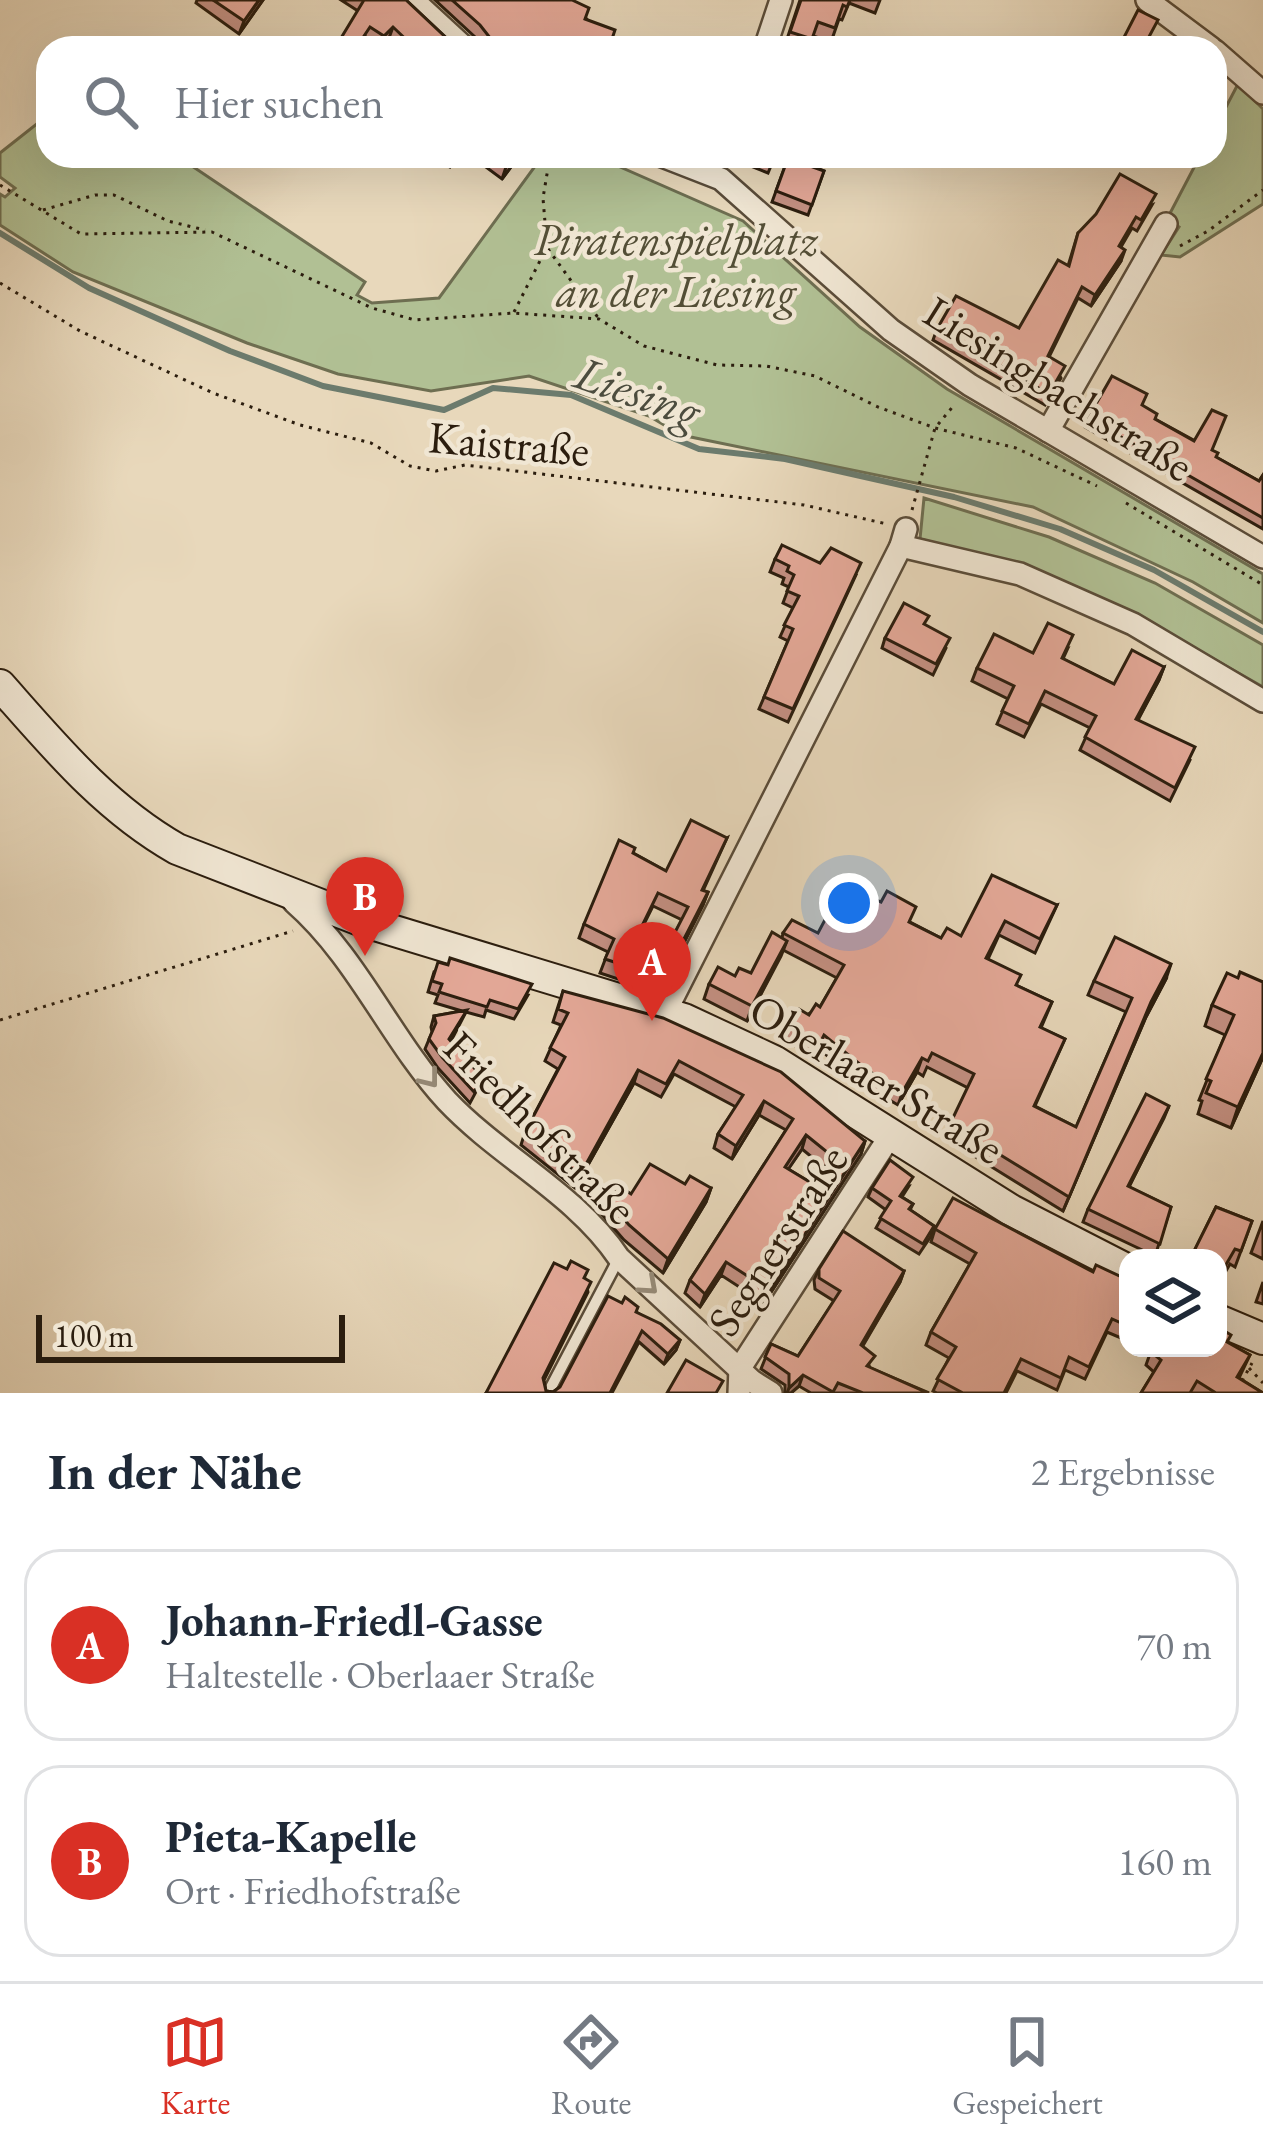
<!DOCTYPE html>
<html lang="de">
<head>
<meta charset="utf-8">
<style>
  body { margin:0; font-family:"EB Garamond",serif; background:#f6f6f7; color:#1f2937 }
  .controls { position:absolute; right:36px; bottom:36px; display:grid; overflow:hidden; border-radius:24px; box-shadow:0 12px 48px #0002 }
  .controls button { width:108px; height:108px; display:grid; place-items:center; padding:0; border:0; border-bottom:3px solid #e0e1e3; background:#fff; color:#1f2937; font:60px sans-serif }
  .scale { position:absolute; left:36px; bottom:30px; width:309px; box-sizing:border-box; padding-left:12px; border:6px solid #2b1d0e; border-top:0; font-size:33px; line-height:42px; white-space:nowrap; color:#2b1d0e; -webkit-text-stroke:9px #f0e6d3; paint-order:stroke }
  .you { position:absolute; left:849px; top:903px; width:42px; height:42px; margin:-30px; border:9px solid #fff; border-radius:50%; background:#1a73e8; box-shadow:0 0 0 18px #1a73e833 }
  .badge { display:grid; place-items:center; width:78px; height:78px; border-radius:50%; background:#d93025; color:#fff; font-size:39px; font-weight:700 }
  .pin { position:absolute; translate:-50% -99px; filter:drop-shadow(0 3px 6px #0008) }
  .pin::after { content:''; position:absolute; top:63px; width:42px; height:36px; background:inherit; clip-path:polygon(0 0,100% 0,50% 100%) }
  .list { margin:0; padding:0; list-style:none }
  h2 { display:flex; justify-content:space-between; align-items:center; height:156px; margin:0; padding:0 48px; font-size:51px }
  h2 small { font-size:39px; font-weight:400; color:#747a83 }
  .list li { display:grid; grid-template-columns:78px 1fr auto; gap:36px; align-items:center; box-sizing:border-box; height:192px; margin:0 24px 24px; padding:0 24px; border:3px solid #e0e1e3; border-radius:36px }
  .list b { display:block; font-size:45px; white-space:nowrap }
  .list p { margin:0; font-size:39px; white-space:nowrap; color:#747a83 }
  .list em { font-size:39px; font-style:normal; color:#747a83 }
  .icon { flex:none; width:66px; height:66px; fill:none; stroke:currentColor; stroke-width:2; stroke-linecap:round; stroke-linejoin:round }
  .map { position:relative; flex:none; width:1263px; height:1393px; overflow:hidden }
  .search { position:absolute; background:#fff; box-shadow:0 12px 48px #0002; left:36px; right:36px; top:36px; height:132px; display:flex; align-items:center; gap:30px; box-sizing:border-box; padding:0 42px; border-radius:36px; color:#747a83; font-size:45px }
  .sheet { height:588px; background:#fff }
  nav { display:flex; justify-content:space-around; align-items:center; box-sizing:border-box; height:168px; border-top:3px solid #e0e1e3; background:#fff; font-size:33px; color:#747a83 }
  nav a { display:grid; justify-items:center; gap:6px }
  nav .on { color:#d93025 }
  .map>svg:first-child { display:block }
  .green { fill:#b1c094; stroke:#6e6e51; stroke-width:3 }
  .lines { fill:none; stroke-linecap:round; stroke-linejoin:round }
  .stream { stroke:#6c7b6d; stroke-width:6 }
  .service-casing { stroke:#5a4c39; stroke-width:15 }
  .minor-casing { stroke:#5a4c39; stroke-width:26 }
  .secondary-casing { stroke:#2b1d0e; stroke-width:34 }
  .path { stroke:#2b1d0e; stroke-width:3; stroke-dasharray:3 6; stroke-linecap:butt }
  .service { stroke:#f0e6d3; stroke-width:10 }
  .minor { stroke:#f0e6d3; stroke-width:21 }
  .secondary { stroke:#f0e6d3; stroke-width:30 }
  .wall { fill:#c59184; stroke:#2b1d0e; stroke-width:3; fill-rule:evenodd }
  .shaded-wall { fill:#a0766b; stroke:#2b1d0e; stroke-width:3 }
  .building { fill:#e5a999; stroke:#2b1d0e; stroke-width:3; fill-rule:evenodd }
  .oneway { stroke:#978c7a }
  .labels { text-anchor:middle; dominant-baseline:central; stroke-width:9; stroke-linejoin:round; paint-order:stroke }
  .park-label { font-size:45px; font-style:italic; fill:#534e36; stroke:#f0e6d3 }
  .street-label { font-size:45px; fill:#2b1d0e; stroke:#f0e6d3 }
  .water-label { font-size:48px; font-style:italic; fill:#4c4c3e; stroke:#f0e6d3 }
</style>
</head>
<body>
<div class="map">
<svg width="1263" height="1393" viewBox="0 0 1263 1393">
  <rect width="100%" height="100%" fill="#e8d8bb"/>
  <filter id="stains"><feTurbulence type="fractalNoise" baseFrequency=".00167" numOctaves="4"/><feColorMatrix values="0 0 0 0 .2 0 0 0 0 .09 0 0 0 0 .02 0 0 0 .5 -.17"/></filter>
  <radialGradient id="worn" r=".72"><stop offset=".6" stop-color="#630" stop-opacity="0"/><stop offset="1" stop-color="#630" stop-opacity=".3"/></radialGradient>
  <g class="green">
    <path d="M1238,84L1263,109V204L1180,257L1161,255L1179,227L1167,219L1200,156H1215V128Z"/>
    <path d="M48,115V156H177L365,282L357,295L372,303L439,298L541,158L595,156L743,221L860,327L947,389L1263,574V623L1193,582L1033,507L681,435L649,416L529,376L431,391L338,374L247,343L73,272L0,225V194L5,197L15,188L0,177V153Z"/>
    <path d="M924,498L1049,537L1155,583L1263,645V687L1129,611L1028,568L920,539Z"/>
  </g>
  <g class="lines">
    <path class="stream" d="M0,233L89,288L230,351L323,386L444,410L493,388L571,395L699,449L785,459L954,497L1060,529L1154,570L1263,632"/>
    <defs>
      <path id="service" d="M548,1393L619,1258"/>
      <g id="minor">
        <path d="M413,0L465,48"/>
        <path d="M1147,0L1211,48"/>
        <path d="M765,48L781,0"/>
        <path d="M1215,51L1263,93"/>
        <path d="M662,156L721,179L891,330L970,385L1263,557"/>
        <path d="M1048,431L1166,224"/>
        <path d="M901,546L1020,574L1133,624L1263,701"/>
        <path d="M294,902C358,958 390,1039 447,1101C500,1157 576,1194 619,1258L752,1381L771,1393"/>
        <path d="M666,1011L901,546L906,529"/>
        <path d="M739,1393L740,1368L892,1133"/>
      </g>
      <g id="secondary">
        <path d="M0,685C54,746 105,808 177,849L365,922L684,1019L774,1061L1011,1210L1128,1270"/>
        <path d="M1218,1320L1263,1339"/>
      </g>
    </defs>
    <use href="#service" class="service-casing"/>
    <use href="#minor" class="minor-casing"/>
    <use href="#secondary" class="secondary-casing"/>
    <g class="path">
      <path d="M0,185L81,234L212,232L372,308L415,320L513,313L599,319L644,346L717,365L766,366L815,376L878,407L935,428L1016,448L1097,486"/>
      <path d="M43,210L95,195H114L168,221L205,230"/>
      <path d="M1180,246L1208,231L1263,190"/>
      <path d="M548,249L599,319"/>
      <path d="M0,283L80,331L213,393L300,425L371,443L410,466L436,471L465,465L804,505L887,524"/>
      <path d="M514,312L547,247L543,198L550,156"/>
      <path d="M1126,503L1263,585"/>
      <path d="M912,510L935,428L955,404"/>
      <path d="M0,1020L293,931"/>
      <path d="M1249,1368L1263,1383"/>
      <path d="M1242,1381L1252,1363"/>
    </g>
    <use href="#service" class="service"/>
    <use href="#minor" class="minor"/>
    <use href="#secondary" class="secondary"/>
  </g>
  <g class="wall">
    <path d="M197,0H263L239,34L196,3Z"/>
    <path d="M341,0H406L457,48H399L389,38L380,48L366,39L358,11Z"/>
    <path d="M435,0H572L609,48H484L475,37Z"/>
    <path d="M800,0H880L875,13L849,3L842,20L839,19L831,42L813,36L809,48H794L785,45Z"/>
    <path d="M431,156H461L450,167Z"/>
    <path d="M471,156H519L502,179Z"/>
    <path d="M726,156H775L768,173Z"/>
    <path d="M788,158L824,171L808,215L772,202Z"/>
    <path d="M1152,205L1137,231L1132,228L1121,247V261L1091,306L1078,298L1049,357L1061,378L1045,405L933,340L937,329L1019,328L1068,266L1078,233Z"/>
    <path d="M1143,406L1155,419L1212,450L1216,457L1259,481L1263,475V529L1085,427L1088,418Z"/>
    <path d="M775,559L820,563L856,575L788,722L759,709L788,641L780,637L793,608L783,603L789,587L782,584L784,578L770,572Z"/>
    <path d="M925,625L946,648L933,675L882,648L885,638Z"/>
    <path d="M1068,648L1063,659L1114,684L1164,667L1159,680L1138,720L1190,760L1170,801L1080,750L1090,728L1041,704L1024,737L997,724L1008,699L972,681L977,668L1033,653Z"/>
    <path d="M727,838L703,891L708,892L703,905L660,990L621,973L618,979L600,973L608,952L579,938L584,924L633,853L666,871ZM653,906L682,920L668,946L640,932Z"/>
    <path d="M1057,905L1035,953L999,935L988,959L1018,986L1052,1002L1041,1028L1065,1039L1035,1106L1076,1127L1126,1012L1088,995L1094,981L1166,979L1146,1017L1063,1211L945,1138L968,1088L927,1067L923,1076L917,1072L898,1105L862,1084L819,1049L815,1057L785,1040L790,1025L820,1007L837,978L783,950L747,1021L704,999L709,984L735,976L751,973L782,938L783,933H818L910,922L941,938L961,936Z"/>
    <path d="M434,972L528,995L514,1019L486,1010L484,1017L466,1012L451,1041L478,1088L470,1103L438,1068L425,1049L432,1032L431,1027L434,1016L462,1011L435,1003L438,995L428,992Z"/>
    <path d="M1238,978L1263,982V1057L1231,1128L1198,1114L1202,1101L1199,1100L1225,1035L1205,1026L1212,1005Z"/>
    <path d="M563,991L865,1141L861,1154L764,1303L721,1275L700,1307L685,1293L690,1280L786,1130L759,1115L732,1159L714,1148L718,1134L736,1107L674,1074L661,1097L634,1083L575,1188L521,1145L525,1132L558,1069L545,1061L561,1025L553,1022ZM802,1149L824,1167L813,1184L788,1169Z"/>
    <path d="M1169,1106L1129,1187L1171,1207L1155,1256L1083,1222L1088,1209Z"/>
    <path d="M685,1184L711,1188L706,1202L663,1273L624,1240L599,1211L609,1187L620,1196Z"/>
    <path d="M909,1186L902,1197L913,1204L910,1210L934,1226L931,1236L919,1254L876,1228L886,1210L868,1197L872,1188Z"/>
    <path d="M1216,1207L1252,1221L1235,1267L1230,1264L1219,1283L1218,1258H1191Z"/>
    <path d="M1263,1221V1259L1251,1253Z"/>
    <path d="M935,1229L1128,1280V1341L1107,1332L1085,1379L1065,1370L1057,1390L1017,1371L1006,1393H937L933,1391L949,1358L926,1345L931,1332L970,1264L931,1242Z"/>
    <path d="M819,1269L904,1271L900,1282L862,1346L870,1368L929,1393H811L799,1386L791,1393H785V1385L761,1369L771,1344L798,1356L834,1301L815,1289L814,1280Z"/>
    <path d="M585,1279L588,1292L544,1380L546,1391L553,1392L560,1387L636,1312L680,1340L676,1350L664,1364L639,1342L612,1393H486Z"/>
    <path d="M1263,1282V1304L1256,1302Z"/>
    <path d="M1228,1343L1250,1355L1239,1378L1263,1393H1141L1154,1372L1146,1365L1152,1348Z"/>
  </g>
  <g class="shaded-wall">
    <path d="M259,0H263L239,34L244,21Z"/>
    <path d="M393,27L389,38L380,48L384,36Z"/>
    <path d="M514,156H519L502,179L506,167Z"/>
    <path d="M1125,250L1121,261L1091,306L1095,295Z"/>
    <path d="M1164,667L1159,680L1131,732L1136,719Z"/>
    <path d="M708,892L703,905L660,990L665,976Z"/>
    <path d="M787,941L781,956L747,1021L752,1006Z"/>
    <path d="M1171,964L1166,979L1146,1017L1063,1211L1151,1002Z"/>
    <path d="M1263,1053V1057L1231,1128L1238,1107Z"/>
    <path d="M922,1058L917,1072L898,1105L903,1091Z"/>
    <path d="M638,1070L634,1083L575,1188L580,1175Z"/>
    <path d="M764,1101L759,1115L732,1159L736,1146Z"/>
    <path d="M1169,1106L1164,1118L1123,1198L1128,1186Z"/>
    <path d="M806,1135L802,1149L781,1180L785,1167Z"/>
    <path d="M865,1141L861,1154L764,1303L769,1290Z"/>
    <path d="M711,1188L706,1202L663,1273L668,1259Z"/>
    <path d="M726,1262L721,1275L700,1307L705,1294Z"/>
    <path d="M904,1271L900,1282L857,1356L861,1345Z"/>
    <path d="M680,1340L676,1350L664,1364L668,1354Z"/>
    <path d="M803,1375L799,1386L791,1393H787L789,1388Z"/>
  </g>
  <g class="building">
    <path d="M213,0H259L244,21Z"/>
    <path d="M364,0H406L457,48H415L393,27L384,36L370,27L356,48H335Z"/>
    <path d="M452,0H572L589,8L585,19L615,30L609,48H498L480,25Z"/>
    <path d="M801,0H850L847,7L843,5L835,28L818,22L812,39L790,32Z"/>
    <path d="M1138,10L1158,20L1143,48H1126L1120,45Z"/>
    <path d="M491,156H514L506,167Z"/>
    <path d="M754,156H775L772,163Z"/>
    <path d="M788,158L824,171L812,205L776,191Z"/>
    <path d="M1120,174L1156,194L1141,220L1136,217L1119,246L1125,250L1095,295L1082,287L1048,356L1065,366L1049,394L937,329L956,296L1019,328L1058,260L1069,266L1078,233L1096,214Z"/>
    <path d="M1112,376L1147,394L1142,405L1157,414L1155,419L1194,441L1212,410L1226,416L1212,450L1218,453L1216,457L1259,481L1263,475V518L1088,418Z"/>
    <path d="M782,545L820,563L831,548L861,563L793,709L764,697L793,629L784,625L799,596L787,591L794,575L787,571L789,566L775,559Z"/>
    <path d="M904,603L929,616L924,624L950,638L936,664L885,638Z"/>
    <path d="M1048,623L1073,635L1062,658L1114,684L1132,650L1164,667L1136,719L1195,747L1175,788L1085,737L1096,716L1045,691L1029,724L1002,711L1014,686L977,668L994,634L1033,653Z"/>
    <path d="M691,820L727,838L702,890L708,892L665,976L626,959L623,965L605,959L614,939L584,924L619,840L635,848L633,853L666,871ZM658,893L688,907L668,946L639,932Z"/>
    <path d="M992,875L1057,905L1040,939L1005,921L986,958L1021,975L1016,985L1052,1002L1040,1027L1065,1039L1034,1106L1076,1127L1132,998L1094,981L1115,937L1171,964L1151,1002L1069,1197L950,1124L974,1074L932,1053L928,1061L922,1058L903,1091L867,1070L824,1035L820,1043L790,1025L799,1009L809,1015L816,1004L820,1007L844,965L783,933L792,920L818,933L827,916L851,929L872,898L881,902L887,891L916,907L909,922L941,938L947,928L961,936Z"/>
    <path d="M772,932L787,941L752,1006L709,984L718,967L735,976L739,968L751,973Z"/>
    <path d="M450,958L532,984L518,1009L490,1000L487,1007L439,992L442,984L432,981L438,962L448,965Z"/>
    <path d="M1240,972L1263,982V1053L1238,1107L1206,1093L1211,1081L1206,1079L1234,1015L1212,1005L1227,973L1238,978Z"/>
    <path d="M563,991L663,1018L781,1072L865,1141L769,1290L726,1262L705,1294L690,1280L793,1119L764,1101L736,1146L718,1134L743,1095L679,1061L666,1084L638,1070L580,1175L525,1132L565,1057L550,1048L568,1013L558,1009ZM806,1135L832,1156L813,1184L785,1167Z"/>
    <path d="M467,1010L449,1039L482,1077L474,1092L442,1057L429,1039L436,1023L434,1016Z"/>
    <path d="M1146,1094L1169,1106L1128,1186L1171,1207L1160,1244L1088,1209Z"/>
    <path d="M890,1160L913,1177L900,1196L913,1204L909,1209L934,1226L923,1244L880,1218L891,1201L872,1188Z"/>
    <path d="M650,1164L685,1184L690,1176L711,1188L668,1259L629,1225L605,1197L609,1187L620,1196L625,1190L631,1194Z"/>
    <path d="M953,1198L1093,1272L1096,1265L1128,1280V1326L1112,1319L1089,1367L1069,1357L1061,1378L1021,1359L1004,1393H963L937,1379L956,1347L931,1332L976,1253L935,1229Z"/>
    <path d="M1216,1207L1252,1221L1241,1251L1235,1249L1224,1268L1218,1264V1258H1204L1193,1253Z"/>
    <path d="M843,1231L904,1271L861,1345L875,1356L867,1366L928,1393H863L838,1383L833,1392L803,1375L789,1388V1374L765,1357L771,1344L798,1356L840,1291L819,1278V1269Z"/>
    <path d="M571,1261L588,1270L584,1278L591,1282L543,1378L546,1391L553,1392L560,1387L608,1296L622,1303L625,1297L638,1307L636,1312L661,1324L680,1340L668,1354L642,1331L610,1393H486L554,1263L567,1269Z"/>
    <path d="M1218,1327L1231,1335L1227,1342L1250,1355L1237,1377L1263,1393H1216L1197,1381L1190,1393H1141L1161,1360L1151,1352L1152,1348H1218Z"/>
    <path d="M686,1360L723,1381L716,1393H667Z"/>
  </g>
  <defs><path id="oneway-chevron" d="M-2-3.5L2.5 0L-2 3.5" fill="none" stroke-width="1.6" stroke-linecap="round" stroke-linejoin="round" transform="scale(3)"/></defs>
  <g class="oneway">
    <use href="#oneway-chevron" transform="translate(430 1079) rotate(52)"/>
    <use href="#oneway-chevron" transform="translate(649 1286) rotate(42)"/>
  </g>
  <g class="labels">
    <g class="park-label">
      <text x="676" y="239">Piratenspielplatz<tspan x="676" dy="52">an der Liesing</tspan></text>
    </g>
    <g class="street-label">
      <text transform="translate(1059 388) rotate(32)">Liesingbachstraße</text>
      <text transform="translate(509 443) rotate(5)">Kaistraße</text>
      <text transform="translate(877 1078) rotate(31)">Oberlaaer Straße</text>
      <text transform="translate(541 1127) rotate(45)">Friedhofstraße</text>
      <text transform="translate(777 1240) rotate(-57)">Segnerstraße</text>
    </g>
    <g class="water-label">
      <text transform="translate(638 391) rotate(19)">Liesing</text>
    </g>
  </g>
  <rect width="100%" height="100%" filter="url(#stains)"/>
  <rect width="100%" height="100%" fill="url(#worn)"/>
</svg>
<div class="controls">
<button><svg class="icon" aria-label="layers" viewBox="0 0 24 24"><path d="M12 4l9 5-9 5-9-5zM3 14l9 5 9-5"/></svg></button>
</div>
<div class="scale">100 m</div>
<div class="you"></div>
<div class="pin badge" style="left:652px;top:1021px">A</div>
<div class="pin badge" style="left:365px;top:956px">B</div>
<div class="search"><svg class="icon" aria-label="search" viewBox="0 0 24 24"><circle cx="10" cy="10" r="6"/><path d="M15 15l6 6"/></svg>Hier suchen</div>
</div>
<section class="sheet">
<h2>In der Nähe<small>2 Ergebnisse</small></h2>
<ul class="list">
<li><span class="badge">A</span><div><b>Johann-Friedl-Gasse</b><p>Haltestelle · Oberlaaer Straße</p></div><em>70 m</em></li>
<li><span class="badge">B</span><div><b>Pieta-Kapelle</b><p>Ort · Friedhofstraße</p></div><em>160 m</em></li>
</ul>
</section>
<nav>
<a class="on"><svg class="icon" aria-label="map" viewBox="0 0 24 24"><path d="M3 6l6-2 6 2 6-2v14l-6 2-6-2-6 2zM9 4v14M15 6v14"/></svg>Karte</a>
<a><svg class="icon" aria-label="directions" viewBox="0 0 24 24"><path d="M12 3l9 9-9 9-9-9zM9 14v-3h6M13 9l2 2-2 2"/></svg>Route</a>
<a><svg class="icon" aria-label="saved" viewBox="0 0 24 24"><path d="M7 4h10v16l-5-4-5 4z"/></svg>Gespeichert</a>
</nav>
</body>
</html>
